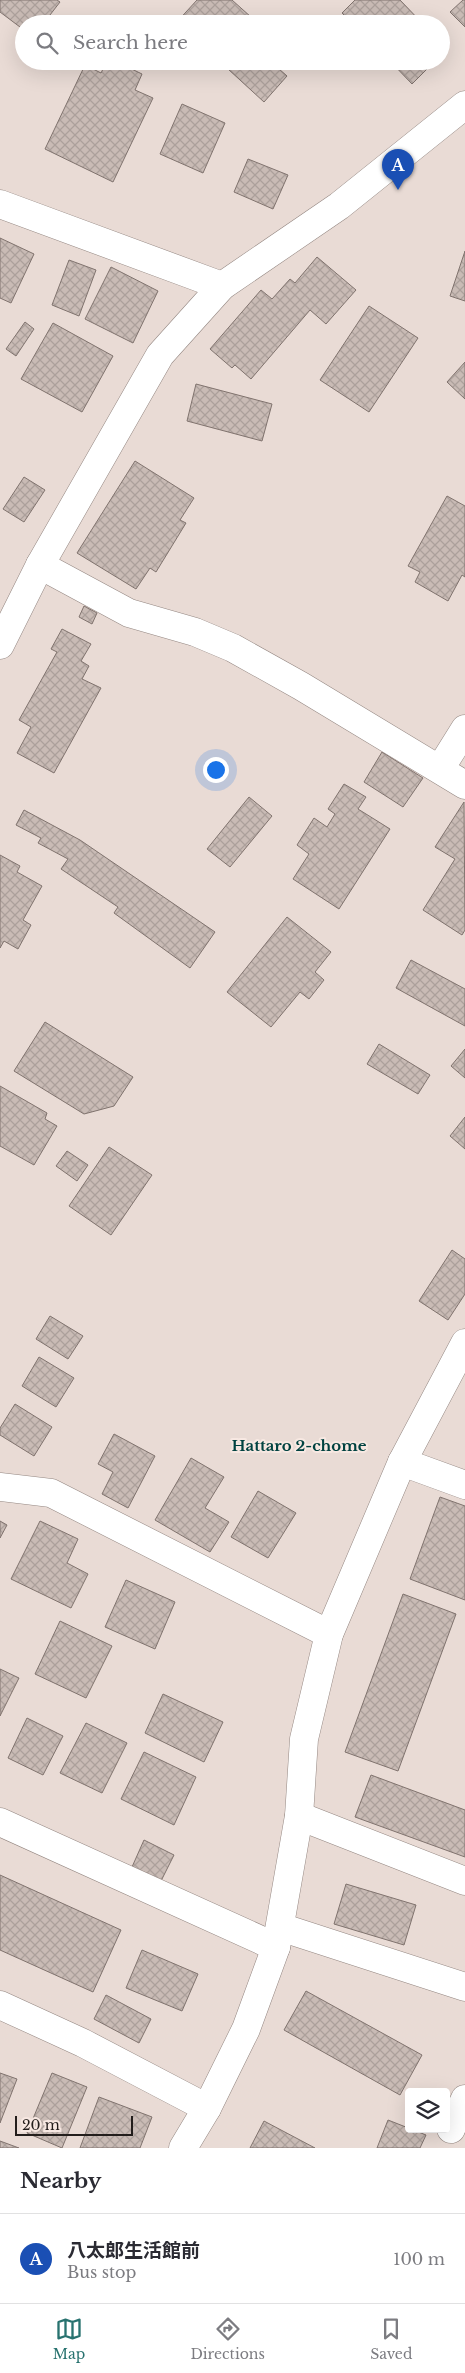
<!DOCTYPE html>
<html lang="en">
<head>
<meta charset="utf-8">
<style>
  body { margin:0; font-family:"Libre Baskerville","Noto Sans JP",serif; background:#f2f2f3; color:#2b2b33 }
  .controls { position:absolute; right:15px; bottom:15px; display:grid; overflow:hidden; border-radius:5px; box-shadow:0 5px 20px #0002 }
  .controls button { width:45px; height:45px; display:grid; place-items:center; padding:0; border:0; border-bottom:1px solid #e1e1e2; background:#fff; color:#2b2b33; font:25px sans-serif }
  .scale { position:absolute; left:15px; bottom:12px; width:118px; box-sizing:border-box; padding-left:5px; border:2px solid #231e1c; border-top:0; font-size:14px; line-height:18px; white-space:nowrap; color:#231e1c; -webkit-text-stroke:4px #f7e8e2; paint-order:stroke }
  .you { position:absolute; left:215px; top:769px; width:18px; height:18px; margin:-12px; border:4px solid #fff; border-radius:50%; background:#1a73e8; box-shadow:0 0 0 8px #1a73e833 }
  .badge { display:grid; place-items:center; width:32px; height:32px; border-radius:50%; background:#28726f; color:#fff; font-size:16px; font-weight:700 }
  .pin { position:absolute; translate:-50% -41px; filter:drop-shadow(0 1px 2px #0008) }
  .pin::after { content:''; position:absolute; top:26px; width:18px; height:15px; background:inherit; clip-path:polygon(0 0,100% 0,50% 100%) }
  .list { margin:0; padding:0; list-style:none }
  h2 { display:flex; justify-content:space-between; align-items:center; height:65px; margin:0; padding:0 20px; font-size:21px }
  h2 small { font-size:16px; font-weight:400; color:#7c7c81 }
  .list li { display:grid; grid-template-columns:32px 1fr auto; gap:15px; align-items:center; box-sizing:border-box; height:90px; padding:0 20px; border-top:1px solid #e1e1e2 }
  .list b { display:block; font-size:19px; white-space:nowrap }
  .list p { margin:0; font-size:16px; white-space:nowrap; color:#7c7c81 }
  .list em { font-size:16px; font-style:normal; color:#7c7c81 }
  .icon { flex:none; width:28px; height:28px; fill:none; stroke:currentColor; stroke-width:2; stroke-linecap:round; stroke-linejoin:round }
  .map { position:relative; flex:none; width:465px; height:2148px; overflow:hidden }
  .search { position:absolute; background:#fff; box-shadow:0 5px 20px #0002; left:15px; right:15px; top:15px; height:55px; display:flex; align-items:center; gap:12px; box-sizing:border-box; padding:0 18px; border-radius:28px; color:#7c7c81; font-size:19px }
  .sheet { height:155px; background:#fff }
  nav { display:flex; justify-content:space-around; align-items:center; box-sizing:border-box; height:70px; border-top:1px solid #e1e1e2; background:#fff; font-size:14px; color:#7c7c81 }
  nav a { display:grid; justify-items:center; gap:2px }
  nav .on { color:#28726f }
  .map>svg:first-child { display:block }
  .building { fill:url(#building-cross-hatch); stroke:#80736e }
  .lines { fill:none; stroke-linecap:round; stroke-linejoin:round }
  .minor-casing { stroke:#948782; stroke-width:29 }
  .minor { stroke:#fff; stroke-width:28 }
  .labels { text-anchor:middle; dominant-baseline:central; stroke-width:4; stroke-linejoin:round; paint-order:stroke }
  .neighbourhood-label { font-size:15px; font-weight:bold; fill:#004240; stroke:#f7e8e2 }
</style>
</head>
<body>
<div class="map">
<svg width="465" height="2148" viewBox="0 0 465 2148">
  <defs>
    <pattern id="building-cross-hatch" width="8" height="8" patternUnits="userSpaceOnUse" patternTransform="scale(1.25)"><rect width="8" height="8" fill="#c9bbb5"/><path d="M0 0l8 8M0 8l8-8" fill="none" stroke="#aca09b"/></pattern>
  </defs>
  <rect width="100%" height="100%" fill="#e9dbd5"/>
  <g class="building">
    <path d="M0,0H57L60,2L43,24H24V30L0,12Z"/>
    <path d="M197,0H232L251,17L245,24H175Z"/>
    <path d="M355,0H400L423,24H353L342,13Z"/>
    <path d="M463,0H465V27L450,12Z"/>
    <path d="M441,42L448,49L441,55Z"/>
    <path d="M107,61H115L142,74L135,90L153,98L113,182L45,149L85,65L101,73Z"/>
    <path d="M235,61H270L287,76L264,102L228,69Z"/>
    <path d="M390,61H435L412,84Z"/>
    <path d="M182,104L225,123L203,173L160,154Z"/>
    <path d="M248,159L288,175L273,209L234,192Z"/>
    <path d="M0,238L34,254L11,303L0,298Z"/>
    <path d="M465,251V301L450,296Z"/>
    <path d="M317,257L356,290L326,324L310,310L251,379L235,365L232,368L210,349L261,290L272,299L290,279L295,283Z"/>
    <path d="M69,260L96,270L79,316L52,305Z"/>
    <path d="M111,267L158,291L133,343L85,319Z"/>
    <path d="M369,306L418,338L369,412L320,380Z"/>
    <path d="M25,322L34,329L16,356L6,349Z"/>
    <path d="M53,323L113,356L82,412L21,379Z"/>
    <path d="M465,362V399L447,382Z"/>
    <path d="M196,384L272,404L262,441L187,421Z"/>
    <path d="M135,461L194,498L180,520L186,523L156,572L150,568L136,589L77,553Z"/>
    <path d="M24,477L45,490L24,522L3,509Z"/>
    <path d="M447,496L465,506V577L462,575L448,601L415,582L420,572L408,566Z"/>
    <path d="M84,606L97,613L92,624L79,617Z"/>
    <path d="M62,629L91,644L81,661L89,666L82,679L101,688L54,773L17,753L31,727L19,720L57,652L51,649Z"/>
    <path d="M382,752L423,778L403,807L364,782Z"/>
    <path d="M344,784L366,797L358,809L390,829L339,909L293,879L309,854L297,845L314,818L327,827L335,814L328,809Z"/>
    <path d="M249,797L272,816L230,867L207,849Z"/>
    <path d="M464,802L465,930L462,935L423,910L455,859L435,847Z"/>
    <path d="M24,810L80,840L215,932L190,968L114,913L118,907L61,869L68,859L38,843L41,838L16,825Z"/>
    <path d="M0,855L20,866L17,872L42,886L23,920L31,925L18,949L4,941L0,948Z"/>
    <path d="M287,917L331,952L315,972L324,980L309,999L300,992L271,1027L227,992Z"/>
    <path d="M411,960L465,989V1026L396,988Z"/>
    <path d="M45,1022L133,1077L114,1106L84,1114L14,1071Z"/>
    <path d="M379,1044L430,1075L418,1094L367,1064Z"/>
    <path d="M465,1049V1078L451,1066Z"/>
    <path d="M0,1086L47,1113L45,1119L57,1126L34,1165L0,1146Z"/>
    <path d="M465,1117V1149L450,1136Z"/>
    <path d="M109,1147L152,1175L111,1235L69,1206Z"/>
    <path d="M67,1151L88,1165L77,1181L56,1166Z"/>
    <path d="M452,1250L465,1259V1294L448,1320L419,1301Z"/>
    <path d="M50,1316L83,1336L68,1359L36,1339Z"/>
    <path d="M39,1357L74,1378L56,1407L22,1386Z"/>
    <path d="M15,1404L52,1427L34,1456L0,1435V1428Z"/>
    <path d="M114,1434L155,1456L128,1508L102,1494L113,1472L98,1464Z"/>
    <path d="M191,1458L224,1477L205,1508L229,1522L210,1552L155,1520Z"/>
    <path d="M258,1491L296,1513L268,1558L231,1537Z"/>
    <path d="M440,1497L465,1506V1600L410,1579Z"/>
    <path d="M0,1521L7,1525L0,1538Z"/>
    <path d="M40,1521L78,1539L67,1563L88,1574L71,1608L11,1579Z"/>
    <path d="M126,1580L175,1602L155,1649L105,1627Z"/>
    <path d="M403,1594L456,1614L398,1771L345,1752Z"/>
    <path d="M60,1621L112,1646L86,1698L35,1674Z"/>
    <path d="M0,1669L19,1678L0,1716Z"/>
    <path d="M163,1694L223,1722L204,1762L145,1733Z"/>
    <path d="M27,1718L63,1736L43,1775L8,1758Z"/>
    <path d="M86,1723L127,1743L102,1793L60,1773Z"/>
    <path d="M144,1752L196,1777L174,1825L121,1799Z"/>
    <path d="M371,1775L465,1810V1857L355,1817Z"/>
    <path d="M144,1840L174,1855L161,1881L132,1867Z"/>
    <path d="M0,1875L121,1930L93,1992L0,1950Z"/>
    <path d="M346,1884L416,1905L404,1945L334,1924Z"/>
    <path d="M142,1950L198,1974L182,2011L126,1988Z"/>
    <path d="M306,1991L422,2055L400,2095L284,2030Z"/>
    <path d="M106,1995L151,2019L139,2043L94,2019Z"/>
    <path d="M0,2073L17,2079L0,2123Z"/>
    <path d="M52,2073L87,2087L62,2148L27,2133Z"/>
    <path d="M99,2097L152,2117L140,2148H80Z"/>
    <path d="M388,2120L426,2135L420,2148H377Z"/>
    <path d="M264,2121L315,2148H250Z"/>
    <path d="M0,2141L19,2148H0Z"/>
  </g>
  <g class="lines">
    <defs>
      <g id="minor">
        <path d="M0,204L222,286"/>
        <path d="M40,565L129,613L195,632L233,648L301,686L465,785"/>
        <path d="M0,645L40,565L160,355L222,286L339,206L465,105"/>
        <path d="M440,769L465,729"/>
        <path d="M402,1462L465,1485"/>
        <path d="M0,1487L51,1493L329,1634"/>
        <path d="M299,1816L465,1881"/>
        <path d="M0,1822L276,1947"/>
        <path d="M280,1927L465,1987"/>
        <path d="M0,2005L83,2043L207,2108"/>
        <path d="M451,2129L465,2099"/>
        <path d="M183,2148L207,2108L246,2029L276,1947L299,1816L304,1739L329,1634L402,1462L465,1343"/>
      </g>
    </defs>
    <use href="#minor" class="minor-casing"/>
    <use href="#minor" class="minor"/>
  </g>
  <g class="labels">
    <g class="neighbourhood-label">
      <text x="299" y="1445">Hattaro 2-chome</text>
    </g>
  </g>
</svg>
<div class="controls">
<button><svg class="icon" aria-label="layers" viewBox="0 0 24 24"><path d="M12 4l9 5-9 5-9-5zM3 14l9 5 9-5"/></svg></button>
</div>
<div class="scale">20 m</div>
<div class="you"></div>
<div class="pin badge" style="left:398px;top:190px;background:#1a4fb4">A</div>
<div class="search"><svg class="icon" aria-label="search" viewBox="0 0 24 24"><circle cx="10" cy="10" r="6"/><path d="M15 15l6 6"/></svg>Search here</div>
</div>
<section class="sheet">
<h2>Nearby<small></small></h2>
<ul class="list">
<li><span class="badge" style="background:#1a4fb4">A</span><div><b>八太郎生活館前</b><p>Bus stop</p></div><em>100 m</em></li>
</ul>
</section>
<nav>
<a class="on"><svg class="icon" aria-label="map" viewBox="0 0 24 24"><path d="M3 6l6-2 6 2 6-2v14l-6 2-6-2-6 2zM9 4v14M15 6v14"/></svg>Map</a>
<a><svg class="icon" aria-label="directions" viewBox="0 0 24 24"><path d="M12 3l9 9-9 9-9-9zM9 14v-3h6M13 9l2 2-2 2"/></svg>Directions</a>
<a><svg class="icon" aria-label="saved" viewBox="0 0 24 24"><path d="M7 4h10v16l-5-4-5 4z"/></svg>Saved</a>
</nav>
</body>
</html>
